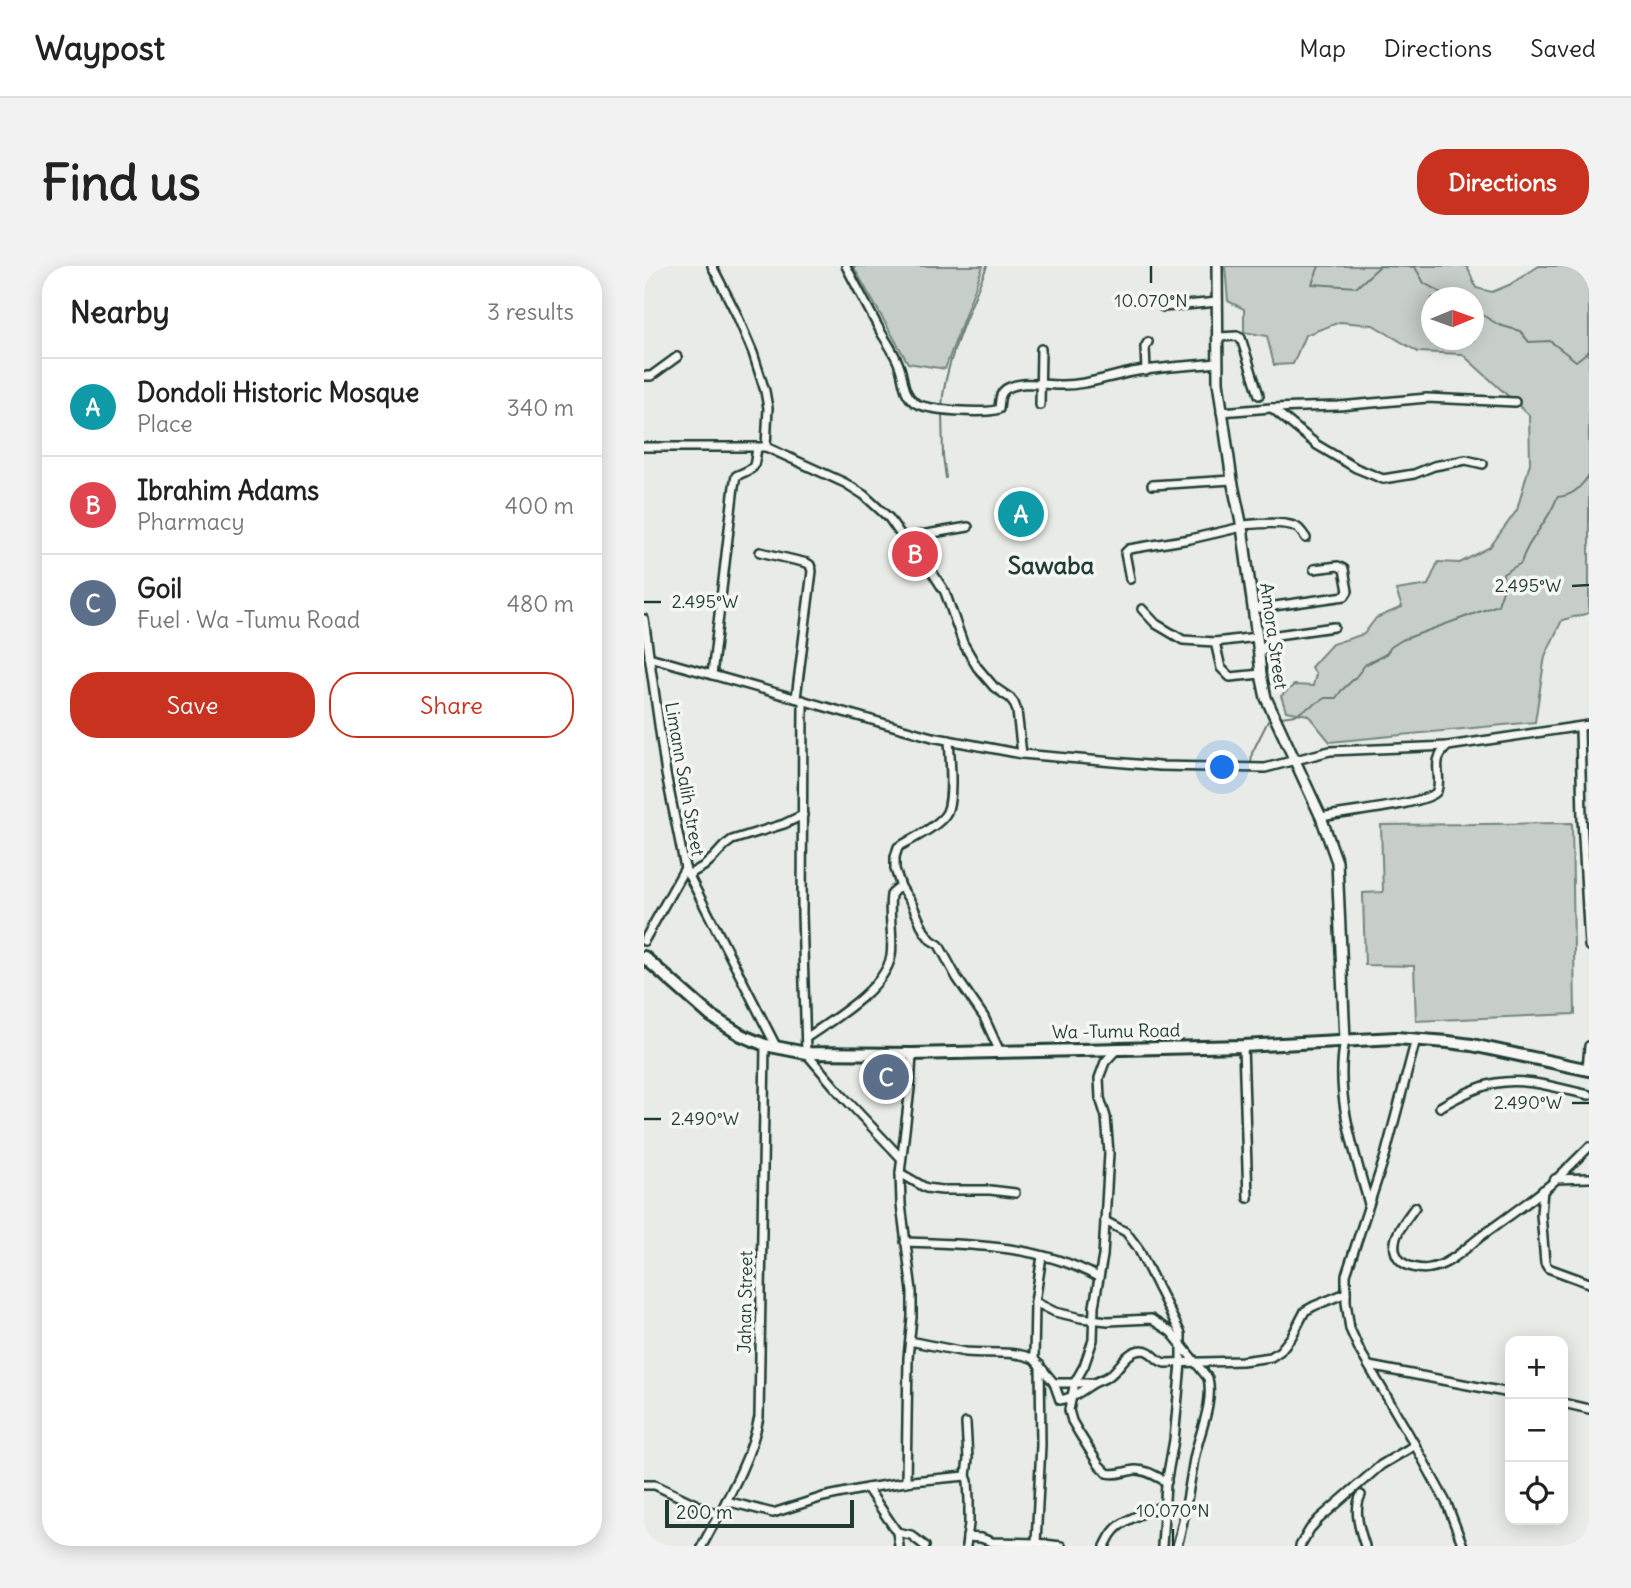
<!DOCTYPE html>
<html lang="en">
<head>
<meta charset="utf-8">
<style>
  body { margin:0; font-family:Delius,sans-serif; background:#f2f2f2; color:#222 }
  .controls { position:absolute; right:21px; bottom:21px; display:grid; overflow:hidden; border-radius:14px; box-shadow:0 4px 18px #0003 }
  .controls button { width:63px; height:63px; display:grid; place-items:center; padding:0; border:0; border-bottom:2px solid #e0e0e0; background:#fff; color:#222; font:35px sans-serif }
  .compass { position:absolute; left:777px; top:21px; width:63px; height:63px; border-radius:50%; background:#fff; box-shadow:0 4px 18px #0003; rotate:89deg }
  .scale { position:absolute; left:21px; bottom:18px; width:189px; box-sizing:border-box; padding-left:7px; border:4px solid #1f3d34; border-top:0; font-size:19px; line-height:24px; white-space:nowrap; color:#1f3d34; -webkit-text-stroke:5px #f6f6f2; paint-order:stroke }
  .you { position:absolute; left:579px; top:502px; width:24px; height:24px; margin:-18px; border:5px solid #fff; border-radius:50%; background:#1a73e8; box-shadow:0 0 0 10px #1a73e833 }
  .badge { display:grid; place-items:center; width:46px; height:46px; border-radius:50%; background:#c8321e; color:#fff; font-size:23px; font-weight:700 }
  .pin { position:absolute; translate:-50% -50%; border:4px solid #fff; box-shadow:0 2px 7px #0006 }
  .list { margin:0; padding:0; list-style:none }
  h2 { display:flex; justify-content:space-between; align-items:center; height:91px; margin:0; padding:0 28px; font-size:30px }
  h2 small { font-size:23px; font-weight:400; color:#767676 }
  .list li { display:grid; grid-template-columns:46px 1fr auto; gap:21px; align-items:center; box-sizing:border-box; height:98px; padding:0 28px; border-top:2px solid #e0e0e0 }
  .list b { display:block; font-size:26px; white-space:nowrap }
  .list p { margin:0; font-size:23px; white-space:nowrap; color:#767676 }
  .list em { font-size:23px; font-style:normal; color:#767676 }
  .actions { display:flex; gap:14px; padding:21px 28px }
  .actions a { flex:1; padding:16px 0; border:2px solid #c8321e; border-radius:28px; text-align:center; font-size:24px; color:#c8321e }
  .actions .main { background:#c8321e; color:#fff }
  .icon { flex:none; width:38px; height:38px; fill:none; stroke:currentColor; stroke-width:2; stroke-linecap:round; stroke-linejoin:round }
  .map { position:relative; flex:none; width:945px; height:1280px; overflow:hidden; border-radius:28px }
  header { display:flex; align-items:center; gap:42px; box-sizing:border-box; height:98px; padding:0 35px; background:#fff; border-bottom:2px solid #e0e0e0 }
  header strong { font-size:33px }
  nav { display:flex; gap:38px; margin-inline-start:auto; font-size:24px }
  .intro { display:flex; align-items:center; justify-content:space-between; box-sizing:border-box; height:168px; padding:0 42px }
  h1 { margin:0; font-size:49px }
  .button { padding:18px 32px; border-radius:28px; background:#c8321e; color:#fff; font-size:24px; font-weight:700 }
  main { display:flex; gap:42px; padding:0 42px }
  aside { flex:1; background:#fff; border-radius:28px; box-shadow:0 4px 18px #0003 }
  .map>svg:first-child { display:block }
  .green { fill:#c7cec9; stroke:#73867e; stroke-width:2; fill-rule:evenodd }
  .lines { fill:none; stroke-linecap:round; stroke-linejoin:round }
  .stream { stroke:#687c75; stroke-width:2 }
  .minor-casing { stroke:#1f3d34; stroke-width:12 }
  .tertiary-casing { stroke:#1f3d34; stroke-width:14 }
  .trunk-casing { stroke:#1f3d34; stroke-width:16 }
  .minor { stroke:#f6f6f2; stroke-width:7 }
  .tertiary { stroke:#f6f6f2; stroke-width:9 }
  .trunk { stroke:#f6f6f2; stroke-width:10 }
  .ticks { fill:none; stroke:#1f3d34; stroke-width:2.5 }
  .labels { text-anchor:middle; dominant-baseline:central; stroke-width:7; stroke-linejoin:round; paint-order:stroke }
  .street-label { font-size:18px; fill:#1f3d34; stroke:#f6f6f2 }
  .district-label { font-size:24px; font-weight:bold; fill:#1f3d34; stroke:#f6f6f2 }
  .ticks-label { font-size:18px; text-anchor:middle; fill:#1f3d34; stroke:#f6f6f2; stroke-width:7; stroke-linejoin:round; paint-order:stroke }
</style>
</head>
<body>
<header>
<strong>Waypost</strong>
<nav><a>Map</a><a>Directions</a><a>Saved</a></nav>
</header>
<div class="intro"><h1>Find us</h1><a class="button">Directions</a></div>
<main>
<aside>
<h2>Nearby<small>3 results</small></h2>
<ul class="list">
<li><span class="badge" style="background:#0f9aa8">A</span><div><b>Dondoli Historic Mosque</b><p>Place</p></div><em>340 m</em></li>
<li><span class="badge" style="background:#e0444e">B</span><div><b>Ibrahim Adams</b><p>Pharmacy</p></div><em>400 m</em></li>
<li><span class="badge" style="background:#5c6f8a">C</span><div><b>Goil</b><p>Fuel · Wa -Tumu Road</p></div><em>480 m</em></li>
</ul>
<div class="actions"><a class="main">Save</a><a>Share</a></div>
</aside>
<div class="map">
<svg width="945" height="1280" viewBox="0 0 945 1280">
  <rect width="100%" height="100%" fill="#e9ebe7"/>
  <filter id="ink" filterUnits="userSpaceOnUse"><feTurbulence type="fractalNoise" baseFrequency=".0143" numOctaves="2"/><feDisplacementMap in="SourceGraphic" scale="14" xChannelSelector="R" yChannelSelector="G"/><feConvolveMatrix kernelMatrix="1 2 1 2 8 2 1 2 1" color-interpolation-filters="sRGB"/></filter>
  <g filter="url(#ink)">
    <g class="green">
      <path d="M209,0H339L301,103L264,97Z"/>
      <path d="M581,0H823L832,22L848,26L865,19L895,0H945V347L918,354L901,390L891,456L686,476L664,449L642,445L637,430L650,419L669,420L672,408L667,401L688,378L720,368L732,352L758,341L752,324L784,319L794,296L816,297L846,281L873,244L886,197L885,149L818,88L774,86L729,59L696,56L661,69L649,98L630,99L623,70L600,66V43L584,35ZM788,32H830V74H788Z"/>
      <path d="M928,557L931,748L772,755L770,700L721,699L719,627L739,626L737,559Z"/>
    </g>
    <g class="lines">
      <g class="stream">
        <path d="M675,0L668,18L713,21L736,0L771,1L780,17L806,32"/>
        <path d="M830,44L855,59L876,65L885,76L906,75L932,95L945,85"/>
        <path d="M298,141C300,97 327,41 343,0"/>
        <path d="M298,147L299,190L302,212"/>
        <path d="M637,451L651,449L681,432H692L697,425L711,412L721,399L742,388L747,381L758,374L854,339L860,321L859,308L877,297C884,272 906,255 913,231C929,230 936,222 945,209"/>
        <path d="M607,498L608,487L624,455"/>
      </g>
      <defs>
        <g id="minor">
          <path d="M68,0L92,47L109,87L121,125L124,142L122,181"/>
          <path d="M202,0C214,23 226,46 238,68C245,79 252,89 256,102C260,114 259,127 270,136C281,145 342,148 355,143C356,135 355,128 362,123C377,114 398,119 414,119C440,120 463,111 488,106C516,101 545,100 574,97"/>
          <path d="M519,41L574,36"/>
          <path d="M574,71L593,70L597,72L615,129"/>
          <path d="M502,105L501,81L504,76"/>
          <path d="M0,110H7L33,91"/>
          <path d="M396,139L397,83"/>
          <path d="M628,142L673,179L712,202L739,213L770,208L790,200L822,194L839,198"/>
          <path d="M577,146L627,142L695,140L783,132L871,136"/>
          <path d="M0,181H122L201,217L220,229L245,252L259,272L281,295L301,326L319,377L333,401L350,421L366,432L370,437L373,445L378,488"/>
          <path d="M508,219L588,214"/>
          <path d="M598,259C611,258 645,254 655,263C658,266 660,269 662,272"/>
          <path d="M259,272L324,261"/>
          <path d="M116,286L163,297L166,299L168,305L152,432"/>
          <path d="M486,313L481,287L485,283L546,273L598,261"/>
          <path d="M498,343L512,358L539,374L571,376L613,371"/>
          <path d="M609,343L701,330L704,325L700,303L694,300L670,303"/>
          <path d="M0,353L22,508L41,602L133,782"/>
          <path d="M571,376L577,402L586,411L617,408"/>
          <path d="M615,388L626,374L633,369L690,361"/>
          <path d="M5,391L288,471L378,488L515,500L621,502L686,485L804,480"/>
          <path d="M68,409L90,220L92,210C113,200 109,206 113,182"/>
          <path d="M159,434L158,647L162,787L196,827L257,892"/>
          <path d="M936,461L938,553L945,680"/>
          <path d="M305,474C306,492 310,530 303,546C297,559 267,574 254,581L251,591V603L257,621L268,638L280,665L287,674L295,679L313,712L340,751L356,786"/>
          <path d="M677,551C695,547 787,538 793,525C799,508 785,496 804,480L945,459"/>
          <path d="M44,609L60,600L70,591L80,580L88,574L140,558L159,549"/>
          <path d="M0,675L41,602"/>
          <path d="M162,772C188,754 241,723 247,690C250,670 244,649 247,629L251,624L257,621"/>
          <path d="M772,773L741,890L702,1009V1036L706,1063L716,1085L771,1179L803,1238L819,1280"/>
          <path d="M701,774C690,829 710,884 725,938"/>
          <path d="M599,780L604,932"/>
          <path d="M474,782L461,796L455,812L456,832L462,851L465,887L459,990L450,1040L449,1074L440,1100L431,1116L425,1144L428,1155L435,1167L455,1199L463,1207C473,1210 480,1205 491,1204C502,1203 513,1211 523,1216"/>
          <path d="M943,804L945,780"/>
          <path d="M796,841C813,831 832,821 852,817C882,811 916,823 945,829"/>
          <path d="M256,907L282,922L298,924H346L371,927"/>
          <path d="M911,913L945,912"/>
          <path d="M899,924L897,948L901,997L904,1002L945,1017"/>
          <path d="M771,941C761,955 741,977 756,994C762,1001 777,1004 786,1002C804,1000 822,982 836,971C859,954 884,937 906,919C919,907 932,894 945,881"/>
          <path d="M461,955L482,966L494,982L537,1068V1097L530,1174L522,1218L518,1280"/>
          <path d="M261,976C327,978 396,979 454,1011"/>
          <path d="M391,1036L411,1046L437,1052L464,1055L507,1053L527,1066L564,1112C570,1138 555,1167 550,1193C545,1222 541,1252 533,1280"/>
          <path d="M266,1075C285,1079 304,1083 322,1086C345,1088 369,1084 390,1093L410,1117L416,1134C430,1132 438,1124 450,1117C454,1115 460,1113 465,1110C477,1102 481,1085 498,1084C509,1084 511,1095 521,1097L598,1095L627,1091L636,1085L648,1070L661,1045L670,1040L702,1027"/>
          <path d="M390,1093L391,1036L398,990"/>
          <path d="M725,1100L866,1127"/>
          <path d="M410,1117H448"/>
          <path d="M919,1137L945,1143"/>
          <path d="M262,1216L264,1092L268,1051V1025L257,938L256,907L266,822L268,788"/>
          <path d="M0,1219H11L74,1249"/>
          <path d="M223,1222L253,1266L255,1280"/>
          <path d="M717,1229C709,1244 716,1265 721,1280"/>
          <path d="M82,1235L129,1247L179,1231L223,1222L268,1215L322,1210"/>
          <path d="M253,1266L267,1269L281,1280"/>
          <path d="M323,1271L337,1272L348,1276L392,1277L417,1280"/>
          <path d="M392,1277L397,1179L396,1099"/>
          <path d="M58,1280C79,1240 107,1195 115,1151L121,779"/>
          <path d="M322,1280L325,1258V1234L324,1215L322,1210L324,1193L322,1157"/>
          <path d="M461,1280C464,1275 466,1269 470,1265C478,1254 508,1243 521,1240"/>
          <path d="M656,1280L666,1263L675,1253L737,1199L771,1179"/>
        </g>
        <path id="tertiary" d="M573,0L574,116L588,214L598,261L613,371L617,408L622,432L677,551L693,596L701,774"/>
        <path id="trunk" d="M0,691L67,750L97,769L121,779L162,787L268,788L599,780L752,772L804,776L828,779L945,804"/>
      </defs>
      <use href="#minor" class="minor-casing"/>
      <use href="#tertiary" class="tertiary-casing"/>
      <use href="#trunk" class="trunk-casing"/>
      <use href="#minor" class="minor"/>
      <use href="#tertiary" class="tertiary"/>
      <use href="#trunk" class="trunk"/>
    </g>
  </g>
  <path class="ticks" d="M507,0V17M928,320L945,319M0,336H17M928,837H945M0,853H17M529,1263V1280"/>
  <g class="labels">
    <g class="street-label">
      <text transform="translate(630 370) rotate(82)">Amora Street</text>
      <text transform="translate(41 513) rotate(80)">Limann Salih Street</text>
      <text transform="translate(472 765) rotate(-1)">Wa -Tumu Road</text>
      <text transform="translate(101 1036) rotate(-89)">Jahan Street</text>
    </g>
    <g class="district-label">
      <text x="407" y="299">Sawaba</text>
    </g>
  </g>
  <g class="ticks-label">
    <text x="507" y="41">10.070°N</text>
    <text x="884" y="326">2.495°W</text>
    <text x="61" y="342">2.495°W</text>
    <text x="884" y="843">2.490°W</text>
    <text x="61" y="859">2.490°W</text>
    <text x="529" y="1251">10.070°N</text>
  </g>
</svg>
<div class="controls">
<button>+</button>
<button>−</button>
<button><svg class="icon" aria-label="locate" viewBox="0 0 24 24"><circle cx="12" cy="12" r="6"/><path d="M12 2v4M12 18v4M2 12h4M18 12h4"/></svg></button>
</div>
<svg class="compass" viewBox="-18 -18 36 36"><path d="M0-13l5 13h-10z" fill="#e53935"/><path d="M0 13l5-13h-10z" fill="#767676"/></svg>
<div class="scale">200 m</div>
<div class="you"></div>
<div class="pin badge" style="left:377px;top:248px;background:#0f9aa8">A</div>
<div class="pin badge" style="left:271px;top:288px;background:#e0444e">B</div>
<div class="pin badge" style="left:242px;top:811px;background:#5c6f8a">C</div>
</div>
</main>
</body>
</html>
